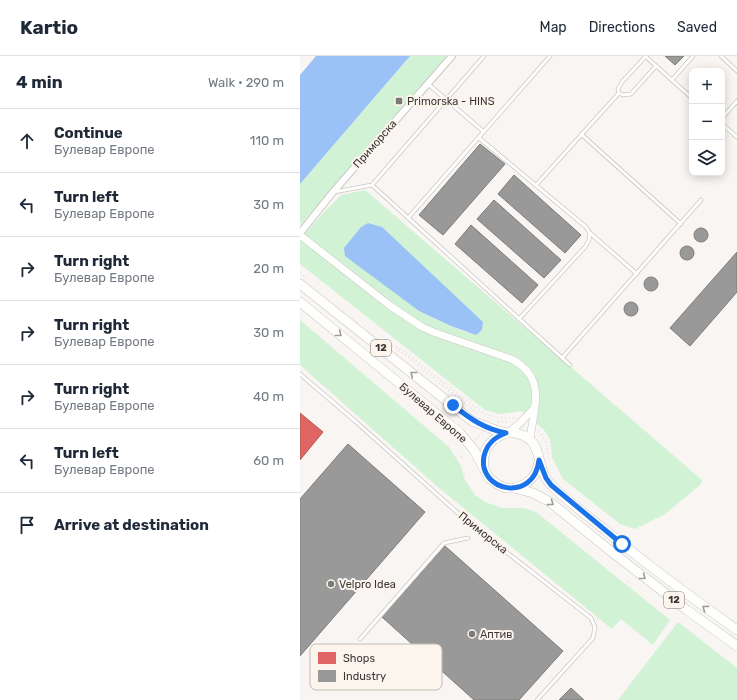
<!DOCTYPE html>
<html lang="en">
<head>
<meta charset="utf-8">
<style>
  body { margin:0; font-family:Rubik,sans-serif; background:#f6f6f7; color:#1f2937 }
  .controls { position:absolute; right:12px; top:12px; display:grid; overflow:hidden; border-radius:8px; box-shadow:0 2px 10px #0003 }
  .controls button { width:36px; height:36px; display:grid; place-items:center; padding:0; border:0; border-bottom:1px solid #e0e1e3; background:#fff; color:#1f2937; font:20px sans-serif }
  .stop { position:absolute; width:12px; height:12px; margin:-9px; border:3px solid #1a73e8; border-radius:50%; background:#fff }
  .stop.end { background:#1a73e8; border-color:#fff; box-shadow:0 1px 4px #0008 }
  .list { margin:0; padding:0; list-style:none }
  h2 { display:flex; justify-content:space-between; align-items:center; height:52px; margin:0; padding:0 16px; font-size:17px }
  h2 small { font-size:13px; font-weight:400; color:#747a83 }
  .list li { display:grid; grid-template-columns:26px 1fr auto; gap:12px; align-items:center; box-sizing:border-box; height:64px; padding:0 16px; border-top:1px solid #e0e1e3 }
  .list b { display:block; font-size:15px; white-space:nowrap }
  .list p { margin:0; font-size:13px; white-space:nowrap; color:#747a83 }
  .list em { font-size:13px; font-style:normal; color:#747a83 }
  .icon { flex:none; width:22px; height:22px; fill:none; stroke:currentColor; stroke-width:2; stroke-linecap:round; stroke-linejoin:round }
  .map { position:relative; flex:none; width:437px; height:644px; overflow:hidden }
  header { display:flex; align-items:center; gap:24px; box-sizing:border-box; height:56px; padding:0 20px; background:#fff; border-bottom:1px solid #e0e1e3 }
  header strong { font-size:19px }
  nav { display:flex; gap:22px; margin-inline-start:auto; font-size:14px }
  main { display:flex }
  aside { flex:1; background:#fff }
  .map>svg:first-child { display:block }
  .green { fill:#d2f2d6; fill-rule:evenodd }
  .water { fill:#9bc2f6 }
  .shops { fill:#e06666; stroke:#ae5858 }
  .industry { fill:#999; stroke:#7d7c7b }
  .lines { fill:none; stroke-linecap:round; stroke-linejoin:round }
  .service-casing { stroke:#cac7c5; stroke-width:4.5 }
  .minor-casing { stroke:#cac7c5; stroke-width:8 }
  .tertiary-casing { stroke:#cac7c5; stroke-width:8 }
  .primary-casing { stroke:#cac7c5; stroke-width:10 }
  .path { stroke:#dfdedd; stroke-width:1.5; stroke-dasharray:1 3; stroke-linecap:butt }
  .service { stroke:#fefefd; stroke-width:3 }
  .minor { stroke:#fefefd; stroke-width:6 }
  .tertiary { stroke:#fefefd; stroke-width:7 }
  .primary { stroke:#fefefd; stroke-width:9 }
  .oneway { stroke:#9c9c9a }
  .route { stroke:#1a73e8; stroke-width:5 }
  .poi-dot { fill:#7d7b78; stroke:#fcf5ee; stroke-width:1.5 }
  .labels { text-anchor:middle; dominant-baseline:central; stroke-width:4; stroke-linejoin:round; paint-order:stroke }
  .shield { fill:#fcf5ee; stroke:#75716d; stroke-width:1 }
  .shield-label { font-size:10px; font-weight:bold; fill:#3b3936 }
  .poi-label { font-size:11px; fill:#3b3936; stroke:#fcf5ee; text-anchor:start }
  .street-label { font-size:11px; fill:#3b3936; stroke:#fcf5ee }
  .key { fill:#fcf5ee; stroke:#c2bdb7; stroke-width:1 }
  .key-label { font-size:11px; fill:#3b3936 }
</style>
</head>
<body>
<header>
<strong>Kartio</strong>
<nav><a>Map</a><a>Directions</a><a>Saved</a></nav>
</header>
<main>
<aside>
<h2>4 min<small>Walk · 290 m</small></h2>
<ul class="list">
<li><svg class="icon" aria-label="ahead" viewBox="0 0 24 24"><path d="M12 20V5M6 11l6-6 6 6"/></svg><div><b>Continue</b><p>Булевар Европе</p></div><em>110 m</em></li>
<li><svg class="icon" aria-label="left" viewBox="0 0 24 24"><path d="M17 20v-9H6M10 6l-5 5 5 5"/></svg><div><b>Turn left</b><p>Булевар Европе</p></div><em>30 m</em></li>
<li><svg class="icon" aria-label="right" viewBox="0 0 24 24"><path d="M7 20v-9h11M14 6l5 5-5 5"/></svg><div><b>Turn right</b><p>Булевар Европе</p></div><em>20 m</em></li>
<li><svg class="icon" aria-label="right" viewBox="0 0 24 24"><path d="M7 20v-9h11M14 6l5 5-5 5"/></svg><div><b>Turn right</b><p>Булевар Европе</p></div><em>30 m</em></li>
<li><svg class="icon" aria-label="right" viewBox="0 0 24 24"><path d="M7 20v-9h11M14 6l5 5-5 5"/></svg><div><b>Turn right</b><p>Булевар Европе</p></div><em>40 m</em></li>
<li><svg class="icon" aria-label="left" viewBox="0 0 24 24"><path d="M17 20v-9H6M10 6l-5 5 5 5"/></svg><div><b>Turn left</b><p>Булевар Европе</p></div><em>60 m</em></li>
<li><svg class="icon" aria-label="arrive" viewBox="0 0 24 24"><path d="M6 21V4h12l-3 4 3 4H6"/></svg><div><b>Arrive at destination</b></div></li>
</ul>
</aside>
<div class="map">
<svg width="437" height="644" viewBox="0 0 437 644">
  <rect width="100%" height="100%" fill="#f8f5f2"/>
  <g class="green">
    <path d="M110,0H148L0,169V128Z"/>
    <path d="M65,134L402,424L400,429L365,458L335,473L320,468L263,423L252,401L250,383L244,374L222,355L200,358L185,354L0,208V183L26,154L41,139ZM68,167L82,171L168,277L151,270L119,255L61,171Z"/>
    <path d="M0,264L149,391L161,410L165,424L175,439L185,446L202,452H224L236,456L370,564L353,589L321,563L312,573L139,432L0,309Z"/>
    <path d="M378,566L437,612V644H318Z"/>
  </g>
  <g class="water">
    <path d="M16,0H110L0,128V19Z"/>
    <path d="M68,167L82,171L183,266L182,274L176,279L151,270L119,255L45,200L44,192L61,171Z"/>
  </g>
  <path class="shops" d="M0,357L23,376L0,404Z"/>
  <g class="industry">
    <path d="M365,0H384L375,9Z"/>
    <path d="M180,88L205,108L143,179L119,159Z"/>
    <path d="M214,119L281,179L265,197L198,138Z"/>
    <path d="M194,144L261,204L244,222L177,163Z"/>
    <path d="M171,169L238,229L222,247L155,188Z"/>
    <circle cx="401" cy="179" r="7"/>
    <circle cx="387" cy="197" r="7"/>
    <path d="M437,196V236L390,290L370,272Z"/>
    <circle cx="351" cy="228" r="7"/>
    <circle cx="331" cy="253" r="7"/>
    <path d="M48,388L125,456L0,600V443Z"/>
    <path d="M145,490L263,595L219,644H174L82,561Z"/>
    <path d="M271,632L284,644H259Z"/>
  </g>
  <g class="lines">
    <defs>
      <g id="service">
        <path d="M345,0L392,42"/>
        <path d="M346,0L322,26L318,33L319,37L323,39L331,38L356,10"/>
        <path d="M421,0L437,15"/>
        <path d="M372,24L393,0"/>
        <path d="M128,28L184,76"/>
        <path d="M422,62L437,45"/>
        <path d="M422,68L437,81"/>
        <path d="M281,78L381,168"/>
        <path d="M179,82L286,171L290,177L289,184L285,191L219,263"/>
        <path d="M72,129L270,309"/>
        <path d="M236,129L319,37"/>
        <path d="M34,136L72,129L184,0"/>
        <path d="M108,162L250,0"/>
        <path d="M290,177L337,218"/>
        <path d="M262,302L401,144"/>
        <path d="M0,318L55,365L169,467L291,562L295,571L293,582L237,644"/>
        <path d="M60,583L144,487L168,482"/>
      </g>
      <path id="minor" d="M0,177L33,136L152,0"/>
      <g id="tertiary">
        <path d="M0,179L89,249L122,271L136,277L211,303C247,321 234,351 230,383"/>
        <path d="M210,376L223,364L234,352"/>
      </g>
      <g id="primary">
        <path d="M0,228L172,365L198,375L207,377"/>
        <path d="M0,246L160,377L174,394L189,422L197,428L205,432H215L233,437L250,446L313,497L387,554L437,590"/>
        <path d="M210,376C249,381 231,410 253,431C269,446 287,460 304,473C347,509 392,542 437,574"/>
        <path d="M184,410C182,393 191,382 207,377"/>
        <path d="M215,432C229,428 237,420 239,405"/>
      </g>
    </defs>
    <use href="#service" class="service-casing"/>
    <use href="#minor" class="minor-casing"/>
    <use href="#tertiary" class="tertiary-casing"/>
    <use href="#primary" class="primary-casing"/>
    <g class="path">
      <path d="M0,217L5,221"/>
      <path d="M0,258L3,260"/>
      <path d="M92,290L104,295L108,298L179,354C191,362 201,362 215,362"/>
      <path d="M98,295L107,300L178,358"/>
      <path d="M198,366H210"/>
      <path d="M239,375L247,388L249,407"/>
      <path d="M176,383L181,377"/>
      <path d="M161,401L166,395"/>
      <path d="M134,429L148,426L168,416"/>
      <path d="M297,563L330,523"/>
    </g>
    <use href="#service" class="service"/>
    <use href="#minor" class="minor"/>
    <use href="#tertiary" class="tertiary"/>
    <use href="#primary" class="primary"/>
  </g>
  <defs><path id="oneway-chevron" d="M-2-3.5L2.5 0L-2 3.5" fill="none" stroke-width="1.6" stroke-linecap="round" stroke-linejoin="round"/></defs>
  <g class="oneway">
    <use href="#oneway-chevron" transform="translate(39 278) rotate(39)"/>
    <use href="#oneway-chevron" transform="translate(113 318) rotate(-142)"/>
    <use href="#oneway-chevron" transform="translate(251 447) rotate(36)"/>
    <use href="#oneway-chevron" transform="translate(343 521) rotate(38)"/>
    <use href="#oneway-chevron" transform="translate(405 552) rotate(-144)"/>
  </g>
  <g class="lines">
    <path class="route" d="M153,349C170,363 185,373 206,377C195,381 187,387 184,400C177,435 234,448 239,404L246,422L251,429L322,488"/>
  </g>
  <g class="poi-dot">
    <rect x="95" y="41" width="8" height="8" rx="2"/>
    <circle cx="31" cy="528" r="4"/>
    <circle cx="172" cy="578" r="4"/>
  </g>
  <g class="labels">
    <g class="shield">
      <rect x="71" y="284" width="20" height="16" rx="3"/>
      <rect x="364" y="536" width="20" height="16" rx="3"/>
    </g>
    <g class="shield-label">
      <text x="81" y="292">12</text>
      <text x="374" y="544">12</text>
    </g>
    <g class="poi-label">
      <text x="107" y="45">Primorska - HINS</text>
      <text x="39" y="528">Velpro Idea</text>
      <text x="180" y="578">Аптив</text>
    </g>
    <g class="street-label">
      <text transform="translate(75 88) rotate(-49)">Приморска</text>
      <text transform="translate(133 357) rotate(41)">Булевар Европе</text>
      <text transform="translate(183 477) rotate(39)">Приморска</text>
    </g>
  </g>
  <rect x="10" y="588" width="132" height="46" rx="6" class="key"/>
  <rect x="18" y="596" width="18" height="12" fill="#e06666"/>
  <rect x="18" y="614" width="18" height="12" fill="#999"/>
  <g class="key-label">
    <text x="43" y="606">Shops</text>
    <text x="43" y="624">Industry</text>
  </g>
</svg>
<div class="controls">
<button>+</button>
<button>−</button>
<button><svg class="icon" aria-label="layers" viewBox="0 0 24 24"><path d="M12 4l9 5-9 5-9-5zM3 14l9 5 9-5"/></svg></button>
</div>
<div class="stop" style="left:322px;top:488px"></div>
<div class="stop end" style="left:153px;top:349px"></div>
</div>
</main>
</body>
</html>
